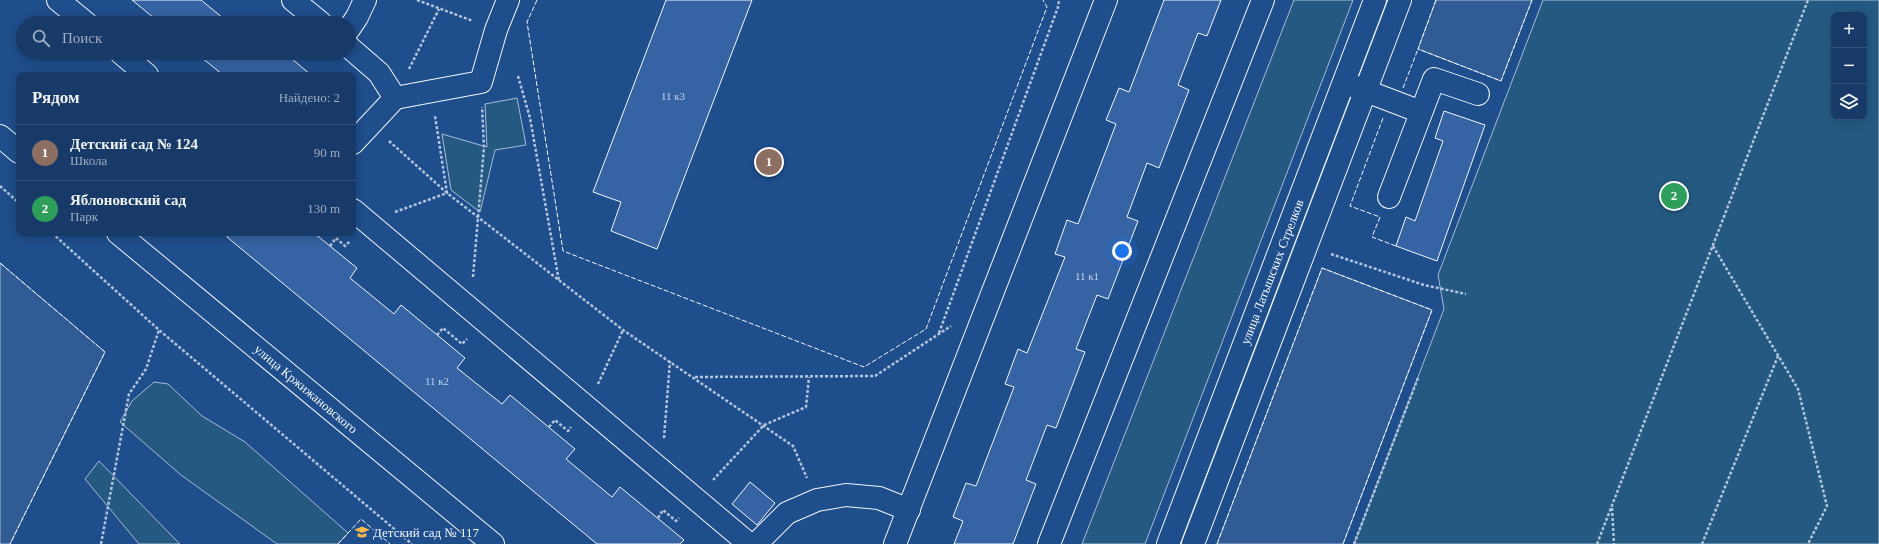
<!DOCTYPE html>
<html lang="ru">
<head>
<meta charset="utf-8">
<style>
  body { margin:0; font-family:"Times New Roman",serif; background:#20416f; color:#f1f3f6 }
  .controls { position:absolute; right:12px; top:12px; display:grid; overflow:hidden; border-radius:8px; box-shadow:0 2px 10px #0003 }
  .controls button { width:36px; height:36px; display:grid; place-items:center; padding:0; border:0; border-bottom:1px solid #36547d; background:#173a69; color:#f1f3f6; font:20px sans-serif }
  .you { position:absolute; left:1122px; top:251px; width:14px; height:14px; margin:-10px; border:3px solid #fff; border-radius:50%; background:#1a73e8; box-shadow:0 0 0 6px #1a73e833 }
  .badge { display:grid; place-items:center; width:26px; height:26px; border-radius:50%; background:#8c9099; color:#fff; font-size:13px; font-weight:700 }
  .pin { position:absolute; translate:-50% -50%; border:2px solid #fff; box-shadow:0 1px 4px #0006 }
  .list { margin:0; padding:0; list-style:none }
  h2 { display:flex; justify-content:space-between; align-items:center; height:52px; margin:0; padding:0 16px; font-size:17px }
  h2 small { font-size:13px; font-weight:400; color:#9eadc0 }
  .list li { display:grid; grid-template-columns:26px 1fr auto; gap:12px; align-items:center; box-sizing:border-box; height:56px; padding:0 16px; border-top:1px solid #36547d }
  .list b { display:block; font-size:15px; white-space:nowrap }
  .list p { margin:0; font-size:13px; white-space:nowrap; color:#9eadc0 }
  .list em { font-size:13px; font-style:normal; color:#9eadc0 }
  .icon { flex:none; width:22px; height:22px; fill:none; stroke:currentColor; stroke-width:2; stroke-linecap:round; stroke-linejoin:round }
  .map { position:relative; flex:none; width:1879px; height:544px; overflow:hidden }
  .search { position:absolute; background:#173a69; box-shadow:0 2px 10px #0003; left:16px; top:16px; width:340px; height:44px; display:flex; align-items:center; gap:10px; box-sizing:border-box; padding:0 14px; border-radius:22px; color:#9eadc0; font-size:15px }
  .panel { position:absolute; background:#173a69; box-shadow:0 2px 10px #0003; left:16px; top:72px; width:340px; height:164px; border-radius:8px }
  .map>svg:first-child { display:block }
  .green { fill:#245a82; stroke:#a8bbd7; fill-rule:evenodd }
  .parking { fill:#305b95; stroke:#a8bbd7 }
  .building { fill:#3563a3; stroke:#f2f6ff }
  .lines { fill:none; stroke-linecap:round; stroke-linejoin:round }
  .minor-casing { stroke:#f2f6ff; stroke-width:24 }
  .path { stroke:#b3c4dc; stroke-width:2.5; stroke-dasharray:3 2; stroke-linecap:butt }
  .minor { stroke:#1f4e8c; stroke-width:22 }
  .fence { stroke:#f2f6ff; stroke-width:1; stroke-dasharray:5 2; stroke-linecap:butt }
  .labels { text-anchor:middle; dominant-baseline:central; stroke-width:3; stroke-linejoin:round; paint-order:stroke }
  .number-label { font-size:11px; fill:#c3d1e8 }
  .street-label { font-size:13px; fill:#f2f6ff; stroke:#1f4e8c }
  .poi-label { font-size:13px; fill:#f2f6ff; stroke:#1f4e8c; text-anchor:start }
</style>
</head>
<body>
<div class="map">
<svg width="1879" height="544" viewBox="0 0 1879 544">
  <rect width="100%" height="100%" fill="#1f4e8c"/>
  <g class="green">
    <path d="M1294,0H1353L1145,544H1082Z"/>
    <path d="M1543,0H1879V544H1354L1444,309L1438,275ZM1834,15H1864V117H1834Z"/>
    <path d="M517,98L526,145L495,150L480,212L451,190L442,134L487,147L485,104Z"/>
    <path d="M154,382L168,384L202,416L245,442L348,533L338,544H277L181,475L120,422L132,401Z"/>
    <path d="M99,461L173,537L180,544H139L85,479Z"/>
  </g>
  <g class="parking">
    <path d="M1436,0H1532L1501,81L1418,49Z"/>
    <path d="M0,263L105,352L10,544H0Z"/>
    <path d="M1322,268L1432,310L1343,544H1217Z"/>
  </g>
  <g class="building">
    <path d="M132,0H201L229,23H160Z"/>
    <path d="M666,0H752L657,249L611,231L621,202L593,192Z"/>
    <path d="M1164,0H1221L1207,36L1198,33L1178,85L1189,90L1159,168L1147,163L1127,217L1138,221L1108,299L1097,295L1076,349L1085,352L1056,428L1047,425L1026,480L1036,484L1013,544H954L963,521L953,517L966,483L976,486L1014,387L1005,384L1018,349L1027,353L1065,257L1055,254L1067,220L1078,224L1116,124L1106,120L1119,88L1129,92Z"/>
    <path d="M196,53H285L311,75H223Z"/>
    <path d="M1444,111L1485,125L1437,261L1396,246L1406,217L1415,221L1443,141L1435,138Z"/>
    <path d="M230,233H314L357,268L350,278L394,314L401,305L465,358L457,368L502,404L510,395L575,449L566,459L612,497L620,487L684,540L680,544H597L227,237Z"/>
    <path d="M750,482L775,503L757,525L732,504Z"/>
  </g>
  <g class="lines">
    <defs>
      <g id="minor">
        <path d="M58,0L86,23"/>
        <path d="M293,0L321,23"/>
        <path d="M349,29L357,17L365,0"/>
        <path d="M349,47L379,73L395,98L353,143"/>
        <path d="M121,53L147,75"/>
        <path d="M1353,86L1421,112"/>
        <path d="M395,98L481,82L496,30L508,0"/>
        <path d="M0,136L19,152"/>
        <path d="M1389,197L1434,79L1478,94"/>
        <path d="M353,210L749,544"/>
        <path d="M118,233L493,544"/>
        <path d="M756,544L787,513L817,500L846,495L879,498L909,510"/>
        <path d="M895,544L1106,0"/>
        <path d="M1049,544L1263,0"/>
        <path d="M1168,544L1375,0"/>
        <path d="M1193,544L1400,0"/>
      </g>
    </defs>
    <use href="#minor" class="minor-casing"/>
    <g class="path">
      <path d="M417,0L473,21"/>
      <path d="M295,53L302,58L306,53"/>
      <path d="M409,69L439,9"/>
      <path d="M518,76L530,118L559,281"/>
      <path d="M389,141L447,193L623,330L793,446L807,478"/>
      <path d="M0,186L19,203"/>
      <path d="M395,212L447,193L435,116"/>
      <path d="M52,233L159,330L412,544"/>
      <path d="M330,246L336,238L345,246L350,241"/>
      <path d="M1713,246L1798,389L1827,506L1808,544"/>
      <path d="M1331,254L1424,285L1466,294"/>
      <path d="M473,277L484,147L482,107"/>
      <path d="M939,333L1058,7L1059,0"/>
      <path d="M437,335L443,328L462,344L467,339"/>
      <path d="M695,377L875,376L951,326"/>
      <path d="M598,384L623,330"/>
      <path d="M549,427L555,420L568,431L571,427"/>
      <path d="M664,438L670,361"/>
      <path d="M713,480L764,425L806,407L809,377"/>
      <path d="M1612,508L1614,544"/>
      <path d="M658,518L663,510L676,521L679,518"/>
      <path d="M101,544L129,394L146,369L159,330"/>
      <path d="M1354,544L1418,378"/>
      <path d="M1597,544L1808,0"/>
      <path d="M1702,544L1778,356"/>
    </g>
    <use href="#minor" class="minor"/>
    <g class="fence">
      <path d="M537,0L527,22L563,251L864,367L926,329L1047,7L1043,0"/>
      <path d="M1436,0L1418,49L1501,81L1532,0"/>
      <path d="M1403,88L1418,49"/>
      <path d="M1383,118L1350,206L1380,217L1372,237L1396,246"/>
      <path d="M0,263L105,352L10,544"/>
      <path d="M338,544L361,519L390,544"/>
      <path d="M1217,544L1322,268L1432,310L1343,544"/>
    </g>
  </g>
  <defs>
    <symbol id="school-bare" viewBox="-9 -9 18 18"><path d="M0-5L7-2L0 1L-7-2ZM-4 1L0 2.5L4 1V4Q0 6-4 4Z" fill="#ffb74d" stroke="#1f4e8c" stroke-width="2.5" paint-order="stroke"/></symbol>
  </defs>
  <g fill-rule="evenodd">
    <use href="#school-bare" x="352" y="522" width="20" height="20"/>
  </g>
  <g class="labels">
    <g class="number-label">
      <text x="673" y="96">11 к3</text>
      <text x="1087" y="276">11 к1</text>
      <text x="437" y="381">11 к2</text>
    </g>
    <g class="street-label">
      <text transform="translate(1272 272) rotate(-69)">улица Латышских Стрелков</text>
      <text transform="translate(306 389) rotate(40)">улица Кржижановского</text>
    </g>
    <g class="poi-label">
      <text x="373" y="532">Детский сад № 117</text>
    </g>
  </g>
</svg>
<div class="controls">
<button>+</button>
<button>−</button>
<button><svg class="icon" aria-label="layers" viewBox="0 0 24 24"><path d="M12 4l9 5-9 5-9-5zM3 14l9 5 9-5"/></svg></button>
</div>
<div class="you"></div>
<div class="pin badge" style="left:769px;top:162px;background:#8d6e63">1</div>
<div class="pin badge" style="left:1674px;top:196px;background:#2e9e5b">2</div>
<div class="search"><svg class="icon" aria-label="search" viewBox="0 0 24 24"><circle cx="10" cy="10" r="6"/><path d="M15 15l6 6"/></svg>Поиск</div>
<section class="panel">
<h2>Рядом<small>Найдено: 2</small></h2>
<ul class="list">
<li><span class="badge" style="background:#8d6e63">1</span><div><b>Детский сад № 124</b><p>Школа</p></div><em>90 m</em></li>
<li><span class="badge" style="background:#2e9e5b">2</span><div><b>Яблоновский сад</b><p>Парк</p></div><em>130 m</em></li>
</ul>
</section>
</div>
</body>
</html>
